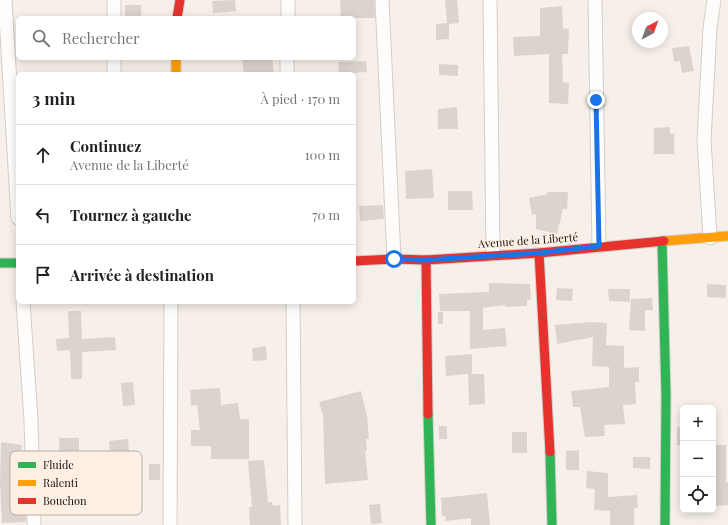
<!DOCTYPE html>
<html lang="fr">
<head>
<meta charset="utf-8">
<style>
  body { margin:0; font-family:"Playfair Display",serif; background:#f6f6f6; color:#202124 }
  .controls { position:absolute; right:12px; bottom:12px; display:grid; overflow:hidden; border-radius:6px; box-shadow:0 2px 10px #0003 }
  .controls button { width:36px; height:36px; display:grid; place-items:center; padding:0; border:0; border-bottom:1px solid #e0e0e0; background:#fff; color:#202124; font:20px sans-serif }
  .compass { position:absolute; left:632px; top:12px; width:36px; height:36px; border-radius:50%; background:#fff; box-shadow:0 2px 10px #0003; rotate:41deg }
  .stop { position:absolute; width:12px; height:12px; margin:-9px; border:3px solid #1a73e8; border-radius:50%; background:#fff }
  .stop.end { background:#1a73e8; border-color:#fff; box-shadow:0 1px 4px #0008 }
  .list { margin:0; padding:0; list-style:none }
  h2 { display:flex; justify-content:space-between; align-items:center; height:52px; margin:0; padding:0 16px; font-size:17px }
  h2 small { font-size:13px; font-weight:400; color:#757577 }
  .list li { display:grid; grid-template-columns:26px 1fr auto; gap:12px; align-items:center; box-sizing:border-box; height:60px; padding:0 16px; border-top:1px solid #e0e0e0 }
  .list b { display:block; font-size:15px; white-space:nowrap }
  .list p { margin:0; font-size:13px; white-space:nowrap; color:#757577 }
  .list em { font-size:13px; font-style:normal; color:#757577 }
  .icon { flex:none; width:22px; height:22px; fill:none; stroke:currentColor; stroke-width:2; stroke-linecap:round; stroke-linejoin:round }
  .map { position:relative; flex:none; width:728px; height:525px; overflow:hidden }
  .search { position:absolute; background:#fff; box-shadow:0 2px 10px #0003; left:16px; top:16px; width:340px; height:44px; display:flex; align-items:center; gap:10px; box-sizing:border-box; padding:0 14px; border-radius:6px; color:#757577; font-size:15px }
  .panel { position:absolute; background:#fff; box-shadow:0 2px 10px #0003; left:16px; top:72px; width:340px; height:232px; border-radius:6px }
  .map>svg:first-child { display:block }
  .building { fill:#dbd3ce }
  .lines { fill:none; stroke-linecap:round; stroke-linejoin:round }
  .street-casing { stroke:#d4cdc7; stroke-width:15 }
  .fast-casing { stroke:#d4cdc7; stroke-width:11 }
  .slow-casing { stroke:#d4cdc7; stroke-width:11 }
  .jam-casing { stroke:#d4cdc7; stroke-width:11 }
  .street { stroke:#fefdfc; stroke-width:13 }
  .fast { stroke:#30b455; stroke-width:9 }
  .slow { stroke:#ff9f0a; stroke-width:9 }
  .jam { stroke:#e5322d; stroke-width:9 }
  .route { stroke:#1a73e8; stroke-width:5 }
  .labels { text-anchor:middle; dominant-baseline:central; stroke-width:3; stroke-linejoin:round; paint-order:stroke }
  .street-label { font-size:11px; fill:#1a120c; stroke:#fdefe4 }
  .key { fill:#fdefe4; stroke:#b9ada3; stroke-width:1 }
  .key-label { font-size:11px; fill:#1a120c }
</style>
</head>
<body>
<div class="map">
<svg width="728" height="525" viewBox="0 0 728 525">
  <rect width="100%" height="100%" fill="#f7f0ea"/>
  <g class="building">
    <path d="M235,0L236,11L213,13L212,1Z"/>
    <path d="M340,0H374L375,18H341Z"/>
    <path d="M445,0H457L459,23L449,24V39L436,40V24L447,23Z"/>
    <rect x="125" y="5" width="16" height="11"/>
    <path d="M562,6L563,28L569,29L568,54H562L563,82L569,83L568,104L549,103V54L514,56L513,37L540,36V8Z"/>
    <path d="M689,46L694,71L682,73L680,61L674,62L672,48Z"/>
    <path d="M242,58H272L274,74H244Z"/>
    <path d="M366,61L367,72L339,74L338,62Z"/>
    <path d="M439,64L458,65V76L439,75Z"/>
    <path d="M457,107L458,129H438V109Z"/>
    <path d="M670,127V134H674V154H654V128Z"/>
    <path d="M432,169L434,198L406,199L405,171Z"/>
    <path d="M448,191H472L473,210H448Z"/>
    <path d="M547,192H568L567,209H563L557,234L536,229V214L532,215L529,198L548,194Z"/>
    <path d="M383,205L384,219L360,221L359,206Z"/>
    <path d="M489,283L530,284L531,300H527V306L505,307V305L483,308V330L505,328L507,346L470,349V311H440L439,294L489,292Z"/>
    <path d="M707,284L726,285V298L707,297Z"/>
    <path d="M557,288L573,289L572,301L556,300Z"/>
    <path d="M608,289H630V302L609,301Z"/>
    <path d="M652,298L653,310H645V331L629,330L631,299Z"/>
    <path d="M68,311H81L82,339L115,337L116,350L82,352V379H71L70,350L57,351L56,339L69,338Z"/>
    <rect x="438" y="312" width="5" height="12"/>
    <path d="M591,322L607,323L606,345L624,346V368L639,367V382H635L636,404L623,405L625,424L604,425L605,436L585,437L580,407H573L571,391L609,387V367L592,366L593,337L557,344L555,325Z"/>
    <path d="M266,346L267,360L253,361L252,348Z"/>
    <path d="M472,354V374H484L485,404L469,405L468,374L446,376L445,356Z"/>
    <path d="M133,382L135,405L123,406L121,383Z"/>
    <path d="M220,388L221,405L238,403L240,419H249V459H211V446H191V430H200L197,405L191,406L190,390Z"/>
    <path d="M361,391L367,416L369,439H366L367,451H365L368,480L325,484L323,415L319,402Z"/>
    <rect x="439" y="426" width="8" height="13"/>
    <path d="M677,427L683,428V445H677Z"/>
    <rect x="512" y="432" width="15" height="21"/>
    <path d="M59,438H79V462L89,463L88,515L69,514L70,488L60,487Z"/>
    <path d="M128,439L129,451L110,453L109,441Z"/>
    <path d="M1,442L22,445L19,467L24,466L26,522L2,523L0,482Z"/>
    <path d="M713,445H726V482H728V505L713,506Z"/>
    <path d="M579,450V470H566V451Z"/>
    <path d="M633,457H650V469L633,468Z"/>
    <path d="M264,460L268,502H272L273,506L280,505L281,525H250L249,507H252L248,461Z"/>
    <rect x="149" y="464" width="11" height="16"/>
    <path d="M587,471L608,473V497L637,495L638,508H634V525H610V511L594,510L595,489L586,488Z"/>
    <path d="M487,493L490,525H471V518L446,521L445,516H442L441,498Z"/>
    <path d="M380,504L382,523L371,524L369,505Z"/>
  </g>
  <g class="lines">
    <defs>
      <g id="street">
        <path d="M5,0L18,218"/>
        <path d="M114,0V18"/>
        <path d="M382,0L394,259"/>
        <path d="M490,0L493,254"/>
        <path d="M595,0L599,246"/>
        <path d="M288,18V0"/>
        <path d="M114,74V58"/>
        <path d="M287,74V58"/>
        <path d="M710,238L704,140L710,28L714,0"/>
        <path d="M23,302L31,420L34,525"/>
        <path d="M293,302L295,525"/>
        <path d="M170,525L171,302"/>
      </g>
      <g id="fast">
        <path d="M662,241L666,395L665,525"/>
        <path d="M0,263H18"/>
        <path d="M428,414L431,525"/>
        <path d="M550,452L552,525"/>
      </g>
      <g id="slow">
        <path d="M176,58V74"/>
        <path d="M664,241L728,236"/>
      </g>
      <g id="jam">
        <path d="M177,18L180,0"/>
        <path d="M539,253L550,452"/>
        <path d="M426,260L428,414"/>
        <path d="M354,261L394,259L426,260L539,253L664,241"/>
      </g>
    </defs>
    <use href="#street" class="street-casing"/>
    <use href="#fast" class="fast-casing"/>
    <use href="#slow" class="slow-casing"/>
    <use href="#jam" class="jam-casing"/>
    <use href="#street" class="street"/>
    <use href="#fast" class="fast"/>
    <use href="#slow" class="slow"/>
    <use href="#jam" class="jam"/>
  </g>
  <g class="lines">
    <path class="route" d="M394,259L426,260L539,253L599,246L596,100"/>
  </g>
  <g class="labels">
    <g class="street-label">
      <text transform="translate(528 240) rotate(-4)">Avenue de la Liberté</text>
    </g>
  </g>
  <rect x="10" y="451" width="132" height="64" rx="6" class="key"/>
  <rect x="18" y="462" width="18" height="6" fill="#30b455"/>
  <rect x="18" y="480" width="18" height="6" fill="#ff9f0a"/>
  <rect x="18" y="498" width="18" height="6" fill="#e5322d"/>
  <g class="key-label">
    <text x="43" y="469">Fluide</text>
    <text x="43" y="487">Ralenti</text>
    <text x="43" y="505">Bouchon</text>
  </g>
</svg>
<div class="controls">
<button>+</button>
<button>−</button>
<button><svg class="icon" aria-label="locate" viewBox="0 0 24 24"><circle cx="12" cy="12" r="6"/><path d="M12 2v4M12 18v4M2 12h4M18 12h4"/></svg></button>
</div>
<svg class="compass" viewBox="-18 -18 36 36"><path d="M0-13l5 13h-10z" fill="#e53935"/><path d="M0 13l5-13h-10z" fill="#757577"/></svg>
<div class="stop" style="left:394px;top:259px"></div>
<div class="stop end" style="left:596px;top:100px"></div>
<div class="search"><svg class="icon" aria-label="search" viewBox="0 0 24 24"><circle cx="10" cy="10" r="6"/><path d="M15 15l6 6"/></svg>Rechercher</div>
<section class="panel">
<h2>3 min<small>À pied · 170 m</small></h2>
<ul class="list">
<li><svg class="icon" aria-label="ahead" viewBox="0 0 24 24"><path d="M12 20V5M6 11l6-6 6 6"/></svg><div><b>Continuez</b><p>Avenue de la Liberté</p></div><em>100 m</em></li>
<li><svg class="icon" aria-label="left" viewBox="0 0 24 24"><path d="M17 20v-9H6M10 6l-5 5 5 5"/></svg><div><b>Tournez à gauche</b></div><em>70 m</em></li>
<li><svg class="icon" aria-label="arrive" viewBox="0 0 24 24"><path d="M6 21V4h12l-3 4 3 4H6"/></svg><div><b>Arrivée à destination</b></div></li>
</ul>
</section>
</div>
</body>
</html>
